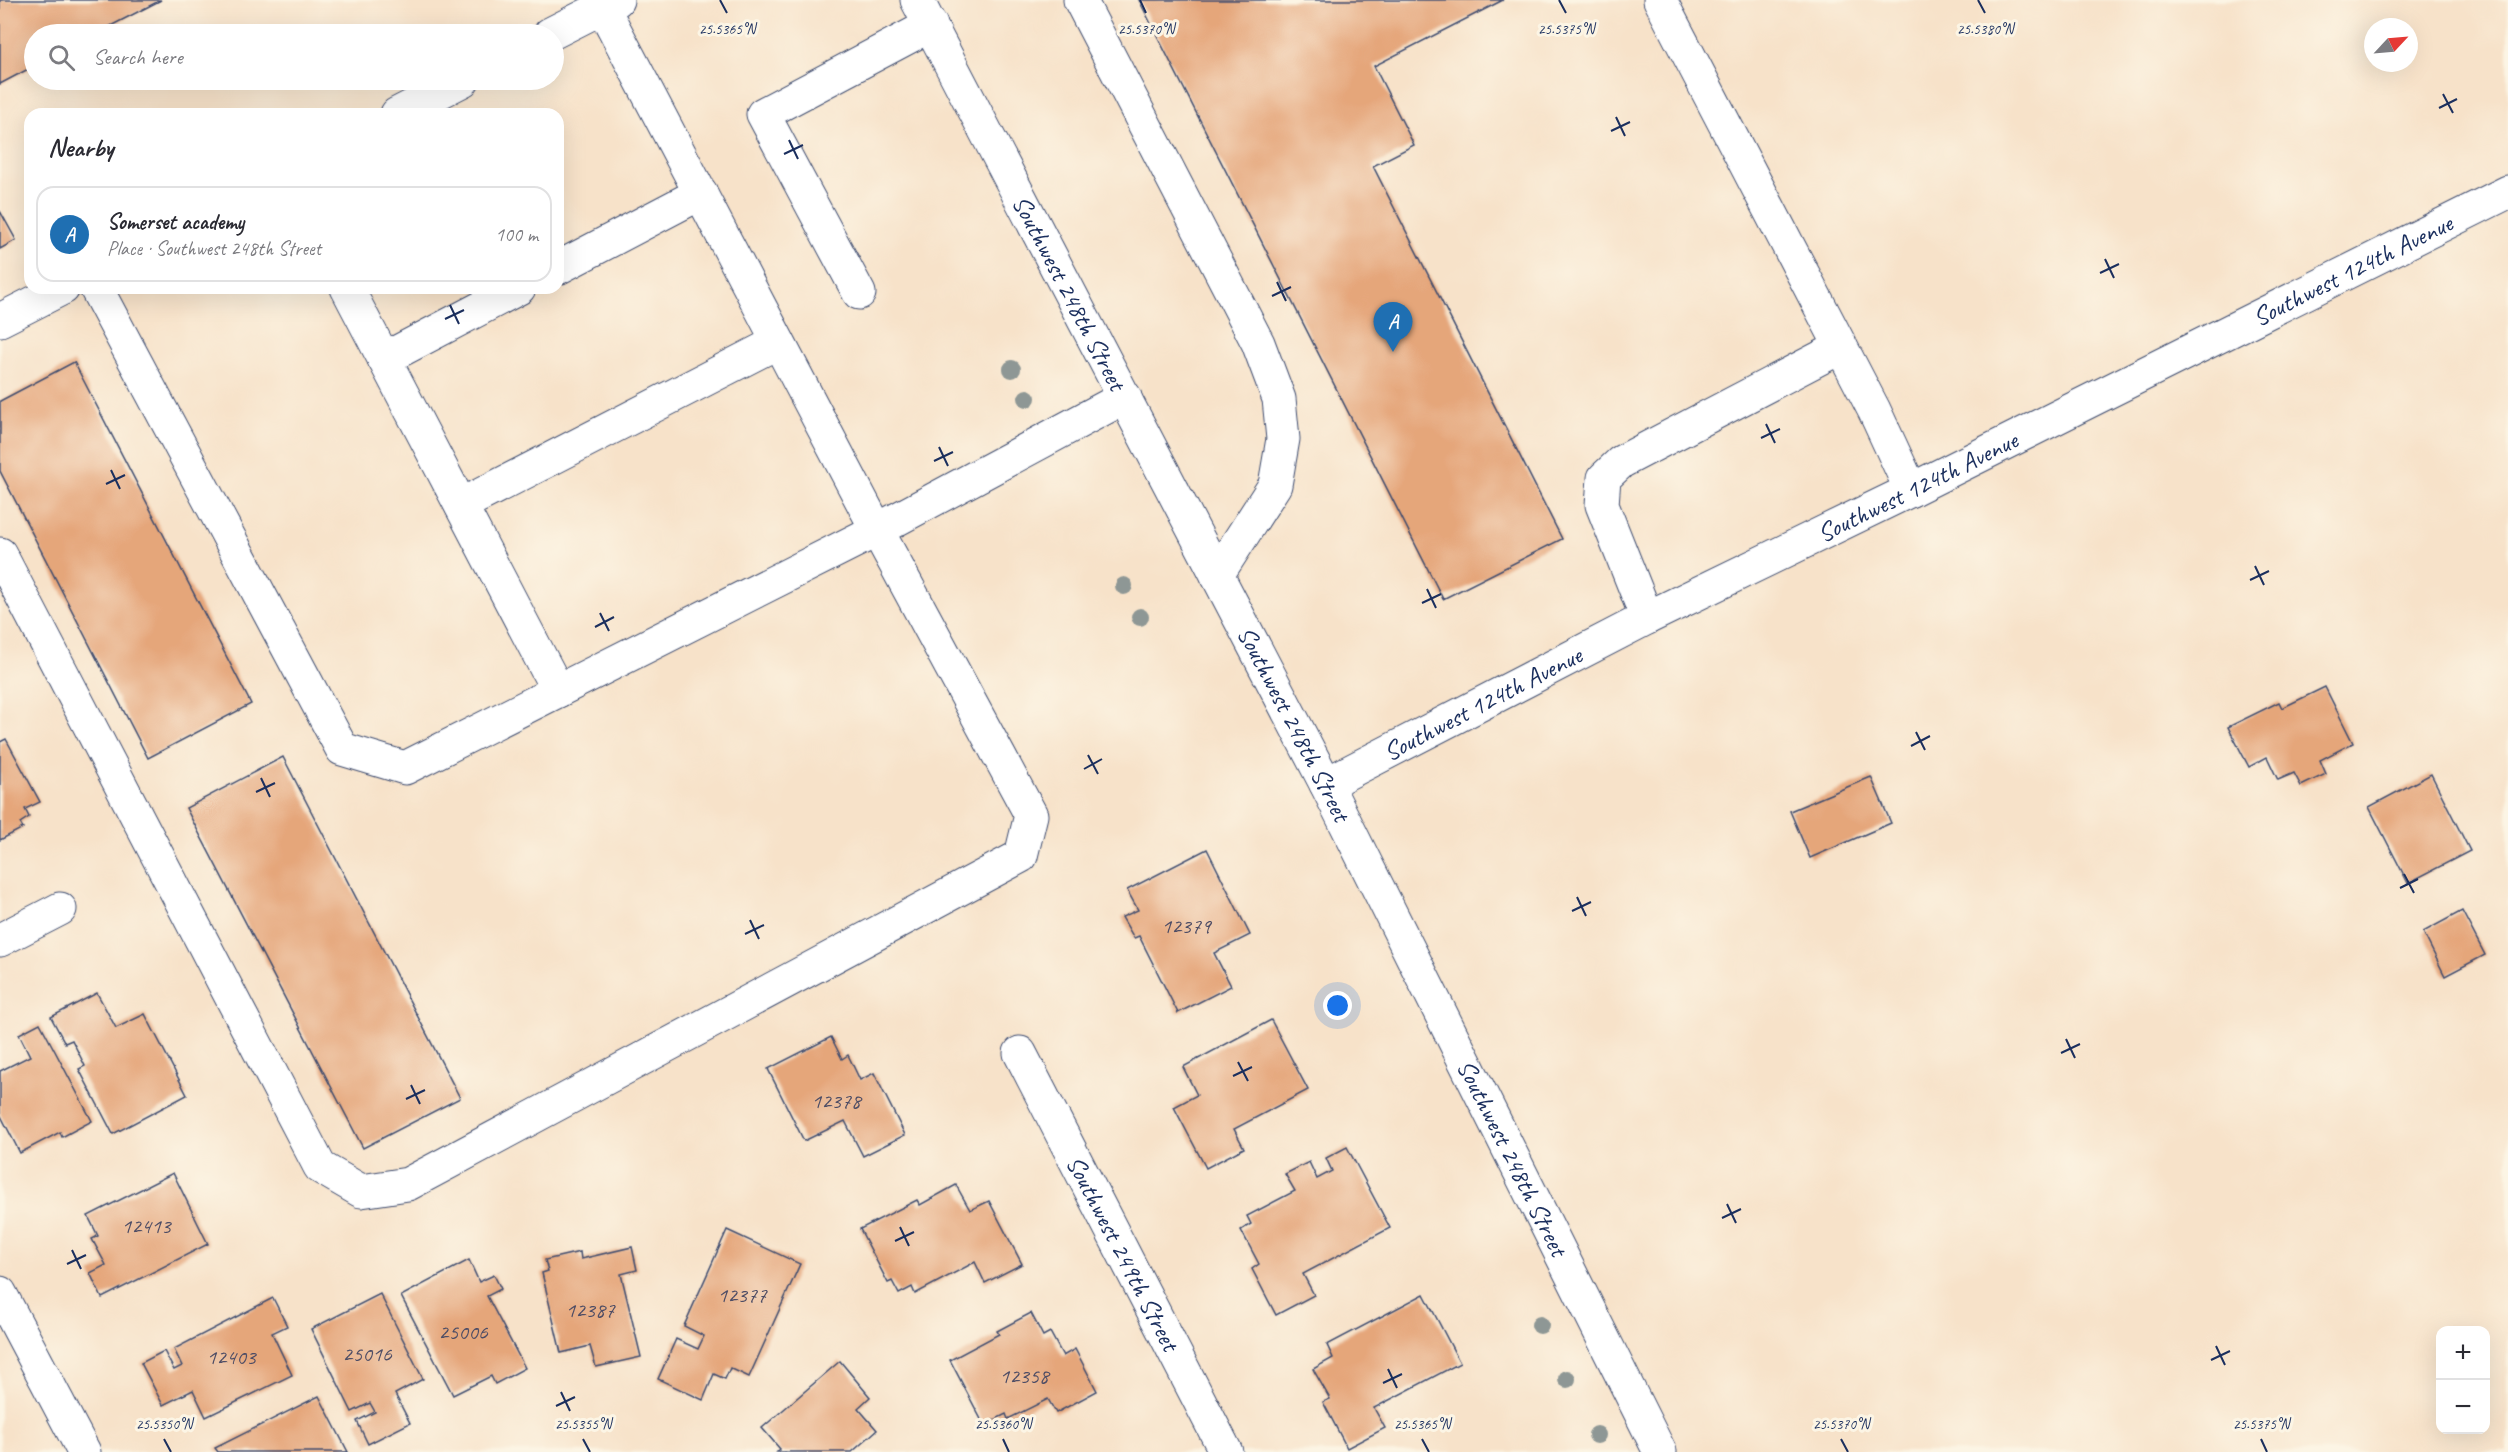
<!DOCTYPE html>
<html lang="en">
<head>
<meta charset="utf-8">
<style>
  body { margin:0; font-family:Caveat,sans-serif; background:#f2f2f3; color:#2b2b33 }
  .controls { position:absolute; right:18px; bottom:18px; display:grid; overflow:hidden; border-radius:12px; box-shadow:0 6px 24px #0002 }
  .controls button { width:54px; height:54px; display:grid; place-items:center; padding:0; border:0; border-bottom:2px solid #e1e1e2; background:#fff; color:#2b2b33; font:30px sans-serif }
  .compass { position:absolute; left:2364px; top:18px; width:54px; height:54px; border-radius:50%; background:#fff; box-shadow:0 6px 24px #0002; rotate:64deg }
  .you { position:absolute; left:1338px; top:1006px; width:21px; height:21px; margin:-15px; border:4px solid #fff; border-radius:50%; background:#1a73e8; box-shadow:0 0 0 9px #1a73e833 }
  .badge { display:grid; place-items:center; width:39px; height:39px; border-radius:50%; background:#1f6fb2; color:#fff; font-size:20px; font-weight:700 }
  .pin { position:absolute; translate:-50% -50px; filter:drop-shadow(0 2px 3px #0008) }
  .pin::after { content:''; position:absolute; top:32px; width:21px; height:18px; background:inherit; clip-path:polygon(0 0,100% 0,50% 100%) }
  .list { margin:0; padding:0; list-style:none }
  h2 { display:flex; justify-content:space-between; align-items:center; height:78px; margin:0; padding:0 24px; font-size:26px }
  h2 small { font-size:20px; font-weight:400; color:#7c7c81 }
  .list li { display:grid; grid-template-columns:39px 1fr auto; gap:18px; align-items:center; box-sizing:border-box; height:96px; margin:0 12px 12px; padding:0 12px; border:2px solid #e1e1e2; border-radius:18px }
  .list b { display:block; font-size:22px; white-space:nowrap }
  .list p { margin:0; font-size:20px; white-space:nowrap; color:#7c7c81 }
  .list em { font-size:20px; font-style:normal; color:#7c7c81 }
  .icon { flex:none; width:33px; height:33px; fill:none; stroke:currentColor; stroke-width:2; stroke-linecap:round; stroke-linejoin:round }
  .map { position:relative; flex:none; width:2508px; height:1452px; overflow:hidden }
  .search { position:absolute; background:#fff; box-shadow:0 6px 24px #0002; left:24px; top:24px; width:540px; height:66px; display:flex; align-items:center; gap:15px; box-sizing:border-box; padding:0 21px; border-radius:33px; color:#7c7c81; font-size:22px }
  .panel { position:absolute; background:#fff; box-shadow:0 6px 24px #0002; left:24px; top:108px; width:540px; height:186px; border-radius:18px }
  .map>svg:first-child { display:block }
  .building { fill:#e5a67a }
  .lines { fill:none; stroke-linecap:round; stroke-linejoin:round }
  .minor-casing { stroke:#3c4a6e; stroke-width:35 }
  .minor { stroke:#fff; stroke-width:33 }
  .tree { fill:#8e9795 }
  .ticks { fill:none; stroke:#1b2f5e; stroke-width:2 }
  .labels { text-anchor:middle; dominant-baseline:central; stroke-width:6; stroke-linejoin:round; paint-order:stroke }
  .number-label { font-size:22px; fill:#4e4d65 }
  .street-label { font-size:26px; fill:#1b2f5e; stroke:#fcf5e5 }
  .ticks-label { font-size:15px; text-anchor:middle; fill:#1b2f5e; stroke:#fcf5e5; stroke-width:6; stroke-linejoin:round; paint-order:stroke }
</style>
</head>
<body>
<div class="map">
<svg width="2508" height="1452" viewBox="0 0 2508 1452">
  <rect width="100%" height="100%" fill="#fcf5e5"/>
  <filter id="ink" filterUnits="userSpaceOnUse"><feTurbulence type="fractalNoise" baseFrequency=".0167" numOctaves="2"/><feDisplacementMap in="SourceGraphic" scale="12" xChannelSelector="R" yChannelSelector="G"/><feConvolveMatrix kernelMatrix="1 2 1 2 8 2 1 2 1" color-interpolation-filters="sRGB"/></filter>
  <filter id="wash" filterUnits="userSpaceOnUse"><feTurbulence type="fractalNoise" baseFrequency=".008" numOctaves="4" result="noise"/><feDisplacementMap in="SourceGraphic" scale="24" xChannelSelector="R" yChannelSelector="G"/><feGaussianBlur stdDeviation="1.35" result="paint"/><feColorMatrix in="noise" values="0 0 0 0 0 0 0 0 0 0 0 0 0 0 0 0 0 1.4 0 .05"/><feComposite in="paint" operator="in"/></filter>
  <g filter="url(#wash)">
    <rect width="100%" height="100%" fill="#f7e2c9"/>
    <g id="blocks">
      <g class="building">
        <path d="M0,0H161L95,34H34V66L0,84Z"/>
        <path d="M1139,0H1503L1374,66L1414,145L1373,166L1562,539L1443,599Z"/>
        <path d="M0,211L16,240L0,249Z"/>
        <path d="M74,362L251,704L148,758L0,471V401Z"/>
        <path d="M2325,687L2353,743L2320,760L2326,774L2301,786L2294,773L2278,780L2267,757L2249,767L2228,727L2279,702L2282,708Z"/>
        <path d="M6,739L40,802L25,809L29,817L20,823L23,828L0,840V742Z"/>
        <path d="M283,757L460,1098L363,1148L186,808Z"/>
        <path d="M2431,774L2470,851L2408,883L2369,807Z"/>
        <path d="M1871,777L1891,823L1810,858L1790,811Z"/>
        <path d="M1207,849L1250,935L1214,953L1231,986L1178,1013L1139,936L1134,938L1122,917L1138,910L1127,890Z"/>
        <path d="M2462,911L2485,955L2445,976L2423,932Z"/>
        <path d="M97,993L116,1028L145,1014L187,1095L113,1134L79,1069L85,1066L72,1040L65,1043L51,1017Z"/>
        <path d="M1271,1020L1308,1090L1234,1129L1244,1148L1206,1168L1174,1107L1197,1095L1183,1067Z"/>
        <path d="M40,1023L92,1121L62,1137L60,1132L20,1153L0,1114V1071L30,1056L19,1034Z"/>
        <path d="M831,1037L842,1059L848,1055L860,1080L874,1073L905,1135L863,1156L845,1121L804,1141L768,1069Z"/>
        <path d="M1347,1147L1390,1228L1303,1274L1314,1295L1276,1315L1252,1269L1259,1264L1241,1230L1251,1224L1247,1216L1295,1191L1285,1174L1309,1162L1317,1179L1332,1171L1326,1158Z"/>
        <path d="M173,1173L208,1244L102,1298L90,1273L106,1265L92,1239L98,1236L88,1216Z"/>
        <path d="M956,1185L970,1210L989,1201L1022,1264L985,1283L975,1262L915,1294L912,1287L899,1294L892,1281L888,1283L860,1229L917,1200L920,1205Z"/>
        <path d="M727,1230L800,1264L749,1377L730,1368L725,1379L714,1374L703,1400L658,1379L676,1339L698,1349L704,1336L684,1326Z"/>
        <path d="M632,1247L637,1270L621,1274L641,1357L596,1367L590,1346L561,1353L542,1273L548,1271L545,1260L580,1252L581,1259Z"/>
        <path d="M469,1260L479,1282L494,1275L501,1289L487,1296L525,1368L495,1384L491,1376L453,1395L401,1296Z"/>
        <path d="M380,1294L423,1379L395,1394L410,1423L368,1444L357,1421L375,1412L370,1403L352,1412L311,1329Z"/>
        <path d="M1424,1294L1460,1363L1374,1408L1385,1428L1347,1448L1323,1402L1330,1399L1313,1369L1333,1358L1327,1345Z"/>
        <path d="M273,1298L287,1326L272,1333L292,1375L206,1417L193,1390L163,1405L141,1363L164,1351L174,1370L182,1366L174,1349Z"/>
        <path d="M1031,1313L1043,1336L1050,1332L1063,1356L1075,1349L1097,1391L1056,1413L1048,1399L1008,1419L1006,1414L984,1425L950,1360L999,1334L997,1331Z"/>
        <path d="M840,1361L870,1397L858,1408L877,1430L852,1452H777L780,1449L762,1428Z"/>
        <path d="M319,1396L348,1452H218L215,1448Z"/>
      </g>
    </g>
  </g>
  <g filter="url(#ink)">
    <use href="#blocks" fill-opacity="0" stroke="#3c4a6e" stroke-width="1.5"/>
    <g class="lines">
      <defs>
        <g id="minor">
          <path id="s1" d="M917,0L1326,784L1660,1452"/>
          <path d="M1080,0L1258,343L1279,399L1283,439L1275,485L1217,575"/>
          <path d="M1660,0L1874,410L1911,490"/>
          <path d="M550,34L617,0"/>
          <path d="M397,114L463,80"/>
          <path d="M558,268L701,193"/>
          <path d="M96,288L342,749L405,768L877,530L1125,397"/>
          <path d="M347,288L558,691"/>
          <path d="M859,293L763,114L931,25"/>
          <path d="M0,320L63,288"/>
          <path d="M384,359L519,288"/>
          <path d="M461,505L778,342"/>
          <path d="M0,554L320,1167L361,1191L408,1184L1021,856L1031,815L877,530L599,0"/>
          <path d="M1647,618L1602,505L1604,478L1621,462L1841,347"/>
          <path id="s2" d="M1326,784L1647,618L1911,490L2508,192"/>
          <path d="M0,940L60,909"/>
          <path id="s3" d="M1020,1053L1226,1452"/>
          <path d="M0,1293L84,1452"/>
        </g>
      </defs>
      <use href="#minor" class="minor-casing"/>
      <use href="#minor" class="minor"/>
    </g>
    <g class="tree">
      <circle cx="1012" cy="369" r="9"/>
      <circle cx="1027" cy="398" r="9"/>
      <circle cx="1124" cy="586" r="9"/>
      <circle cx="1140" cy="617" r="9"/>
      <circle cx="1540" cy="1325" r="9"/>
      <circle cx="1567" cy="1379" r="9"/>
      <circle cx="1597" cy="1435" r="9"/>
    </g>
  </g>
  <path class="ticks" d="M720,0L727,13M1140,0L1146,13M1559,0L1566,13M1978,0L1985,13M2443,94L2453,113M2439,108L2457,99M1616,117L1625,136M1611,131L1630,122M789,140L798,159M784,154L803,145M2105,259L2114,278M2100,273L2119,264M1277,282L1286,301M1272,296L1291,287M450,305L459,324M445,319L464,310M1766,424L1775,443M1761,438L1780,429M939,447L948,466M934,461L953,452M111,470L120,489M106,484L125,475M2255,566L2264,585M2250,580L2269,571M1427,589L1436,608M1422,603L1441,594M600,613L609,631M595,627L614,617M1916,732L1925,750M1911,746L1930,736M1088,755L1098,774M1084,769L1102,759M261,778L270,797M256,792L275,783M2404,874L2414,893M2400,888L2418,879M1577,897L1586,916M1572,911L1591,902M750,920L759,939M745,934L764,925M2066,1039L2075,1058M2061,1053L2080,1044M1238,1062L1248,1081M1233,1076L1252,1067M411,1085L420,1104M406,1099L425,1090M1727,1204L1736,1223M1722,1218L1741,1209M900,1227L909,1246M895,1241L914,1232M72,1250L81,1269M67,1264L86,1255M2216,1346L2225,1365M2211,1360L2230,1351M1388,1369L1397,1388M1383,1383L1402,1374M561,1392L570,1411M556,1406L575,1397M164,1439L171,1452M583,1439L590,1452M1003,1439L1009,1452M1422,1439L1429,1452M1841,1439L1848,1452M2261,1439L2267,1452"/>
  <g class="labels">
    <g class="number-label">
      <text x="1186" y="926">12379</text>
      <text x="836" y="1101">12378</text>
      <text x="146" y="1226">12413</text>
      <text x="742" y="1295">12377</text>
      <text x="590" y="1310">12387</text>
      <text x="463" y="1332">25006</text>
      <text x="367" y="1354">25016</text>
      <text x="231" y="1357">12403</text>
      <text x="1024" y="1376">12358</text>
    </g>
    <g class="street-label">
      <text stroke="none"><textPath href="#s2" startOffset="1148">Southwest 124th Avenue</textPath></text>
      <text stroke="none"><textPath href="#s1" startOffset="330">Southwest 248th Street</textPath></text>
      <text stroke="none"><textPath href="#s2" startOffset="662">Southwest 124th Avenue</textPath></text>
      <text stroke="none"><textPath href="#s2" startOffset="176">Southwest 124th Avenue</textPath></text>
      <text stroke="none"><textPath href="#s1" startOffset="816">Southwest 248th Street</textPath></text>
      <text stroke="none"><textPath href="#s1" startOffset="1302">Southwest 248th Street</textPath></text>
      <text stroke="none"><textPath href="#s3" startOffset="225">Southwest 249th Street</textPath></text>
    </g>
  </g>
  <g class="ticks-label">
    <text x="727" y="34">25.5365°N</text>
    <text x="1146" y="34">25.5370°N</text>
    <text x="1566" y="34">25.5375°N</text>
    <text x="1985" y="34">25.5380°N</text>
    <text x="164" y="1429">25.5350°N</text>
    <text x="583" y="1429">25.5355°N</text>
    <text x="1003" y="1429">25.5360°N</text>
    <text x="1422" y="1429">25.5365°N</text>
    <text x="1841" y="1429">25.5370°N</text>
    <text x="2261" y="1429">25.5375°N</text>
  </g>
</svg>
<div class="controls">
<button>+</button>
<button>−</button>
</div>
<svg class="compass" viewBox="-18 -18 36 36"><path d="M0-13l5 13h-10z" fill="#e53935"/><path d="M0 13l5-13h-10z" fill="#7c7c81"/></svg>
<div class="you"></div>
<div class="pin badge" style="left:1393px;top:352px">A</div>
<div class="search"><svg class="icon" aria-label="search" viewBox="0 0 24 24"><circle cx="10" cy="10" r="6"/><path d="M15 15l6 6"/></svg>Search here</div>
<section class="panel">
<h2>Nearby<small></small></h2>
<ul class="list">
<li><span class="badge">A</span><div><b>Somerset academy</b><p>Place · Southwest 248th Street</p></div><em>100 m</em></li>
</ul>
</section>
</div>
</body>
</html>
